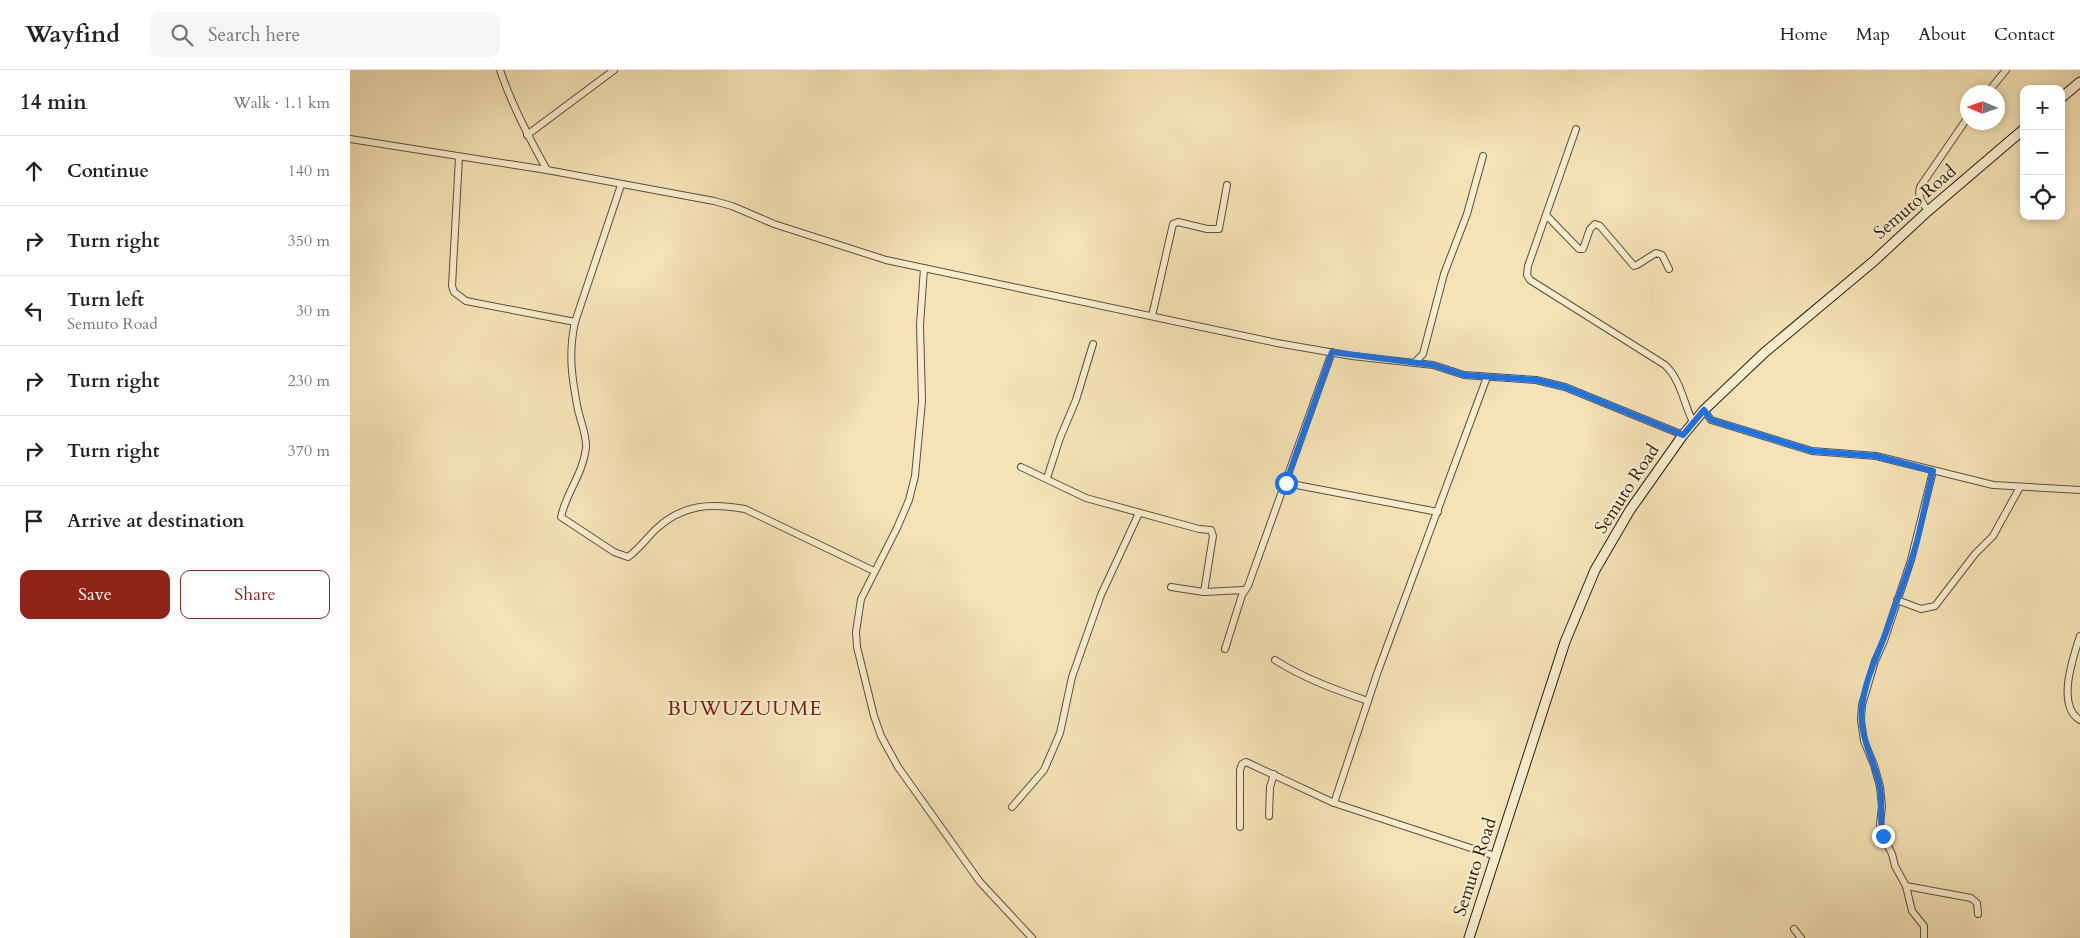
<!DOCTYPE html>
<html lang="en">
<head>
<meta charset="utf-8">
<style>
  body { margin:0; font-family:Cardo,serif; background:#f6f6f6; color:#222 }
  .controls { position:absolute; right:15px; top:15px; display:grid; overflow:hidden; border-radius:10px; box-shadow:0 2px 8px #0003 }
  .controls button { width:45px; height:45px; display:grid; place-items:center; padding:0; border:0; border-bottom:1px solid #e0e0e0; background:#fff; color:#222; font:25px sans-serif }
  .compass { position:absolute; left:1610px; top:15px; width:45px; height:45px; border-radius:50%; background:#fff; box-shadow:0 2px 8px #0003; rotate:272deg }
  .stop { position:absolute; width:15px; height:15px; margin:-11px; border:4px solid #1a73e8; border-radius:50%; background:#fff }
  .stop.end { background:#1a73e8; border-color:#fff; box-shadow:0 1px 5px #0008 }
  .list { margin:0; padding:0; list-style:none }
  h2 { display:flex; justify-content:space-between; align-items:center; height:65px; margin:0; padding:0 20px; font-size:21px }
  h2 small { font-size:16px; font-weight:400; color:#767676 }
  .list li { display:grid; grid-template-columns:32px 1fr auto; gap:15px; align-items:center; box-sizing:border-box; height:70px; padding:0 20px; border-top:1px solid #e0e0e0 }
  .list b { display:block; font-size:19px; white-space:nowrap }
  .list p { margin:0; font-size:16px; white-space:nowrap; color:#767676 }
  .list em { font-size:16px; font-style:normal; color:#767676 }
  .actions { display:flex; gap:10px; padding:15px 20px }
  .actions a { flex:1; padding:11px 0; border:1px solid #8f2418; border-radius:10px; text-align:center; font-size:18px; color:#8f2418 }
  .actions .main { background:#8f2418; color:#fff }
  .icon { flex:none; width:28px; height:28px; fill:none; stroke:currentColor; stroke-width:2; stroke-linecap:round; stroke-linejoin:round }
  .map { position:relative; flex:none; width:1730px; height:868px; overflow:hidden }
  header { display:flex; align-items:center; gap:30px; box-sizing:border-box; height:70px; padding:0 25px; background:#fff; border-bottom:1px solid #e0e0e0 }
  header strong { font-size:24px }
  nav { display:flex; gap:28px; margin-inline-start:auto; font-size:18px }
  .search { width:350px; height:45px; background:#f6f6f6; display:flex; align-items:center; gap:12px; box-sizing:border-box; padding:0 18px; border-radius:10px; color:#767676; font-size:19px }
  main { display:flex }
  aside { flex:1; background:#fff }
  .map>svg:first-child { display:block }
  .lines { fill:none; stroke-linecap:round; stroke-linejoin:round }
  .street-casing { stroke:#5c4e3b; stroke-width:8 }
  .secondary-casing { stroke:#291d12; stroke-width:11 }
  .street { stroke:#f8edcf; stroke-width:6 }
  .secondary { stroke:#f8edcf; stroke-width:9 }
  .route { stroke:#1a73e8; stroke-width:6 }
  .labels { text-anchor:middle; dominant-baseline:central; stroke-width:4.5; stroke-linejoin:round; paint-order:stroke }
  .street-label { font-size:18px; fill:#291d12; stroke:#f8edcf }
  .quarter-label { font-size:20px; letter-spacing:1px; fill:#7a1f14; stroke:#f8edcf }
</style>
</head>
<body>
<header>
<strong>Wayfind</strong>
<div class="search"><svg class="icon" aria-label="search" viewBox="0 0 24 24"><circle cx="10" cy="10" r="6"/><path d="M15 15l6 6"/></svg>Search here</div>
<nav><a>Home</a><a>Map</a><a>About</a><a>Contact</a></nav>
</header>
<main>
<aside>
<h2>14 min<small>Walk · 1.1 km</small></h2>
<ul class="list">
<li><svg class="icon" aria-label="ahead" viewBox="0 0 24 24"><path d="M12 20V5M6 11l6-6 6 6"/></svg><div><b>Continue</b></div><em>140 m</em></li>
<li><svg class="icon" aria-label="right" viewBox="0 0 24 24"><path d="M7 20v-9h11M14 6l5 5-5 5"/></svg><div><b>Turn right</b></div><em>350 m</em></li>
<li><svg class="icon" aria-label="left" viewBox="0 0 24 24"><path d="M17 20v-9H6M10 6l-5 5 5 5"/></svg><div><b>Turn left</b><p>Semuto Road</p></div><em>30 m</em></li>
<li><svg class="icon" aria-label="right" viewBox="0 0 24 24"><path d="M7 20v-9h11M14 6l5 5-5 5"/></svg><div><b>Turn right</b></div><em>230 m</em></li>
<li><svg class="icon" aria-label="right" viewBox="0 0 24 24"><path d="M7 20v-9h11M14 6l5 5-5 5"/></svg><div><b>Turn right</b></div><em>370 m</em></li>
<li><svg class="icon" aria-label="arrive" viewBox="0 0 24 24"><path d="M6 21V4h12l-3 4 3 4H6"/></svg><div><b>Arrive at destination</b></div></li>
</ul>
<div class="actions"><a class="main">Save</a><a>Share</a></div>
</aside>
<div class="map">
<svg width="1730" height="868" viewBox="0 0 1730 868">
  <rect width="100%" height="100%" fill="#f5e3b5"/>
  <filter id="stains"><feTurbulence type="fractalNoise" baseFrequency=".004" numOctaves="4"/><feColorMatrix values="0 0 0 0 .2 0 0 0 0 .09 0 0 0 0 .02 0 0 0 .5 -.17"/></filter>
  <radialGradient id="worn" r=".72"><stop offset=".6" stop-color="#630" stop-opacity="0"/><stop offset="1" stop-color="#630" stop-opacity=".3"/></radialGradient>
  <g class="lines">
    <defs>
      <g id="street">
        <path d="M150,0C162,36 179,68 197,100"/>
        <path d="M1638,22L1656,0"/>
        <path d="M1226,59L1178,196L1177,205L1180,210L1315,295C1331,310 1333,332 1343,352"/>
        <path d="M177,65L264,0"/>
        <path d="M0,69L197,100L364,131L382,136L424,154L536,190L927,273L1002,286L1083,295L1114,305L1186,310L1215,317L1333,365"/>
        <path d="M109,87L102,216L104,222L116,231L225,252"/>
        <path d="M271,115L225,252C218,284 222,309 228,340C231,352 237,367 236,378C233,404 216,423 211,447L264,482L278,487C289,479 296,469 305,460C332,434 360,433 395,439L524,501"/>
        <path d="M1578,141C1573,133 1567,127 1570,117L1618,47"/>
        <path d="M1196,145L1229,179H1233L1240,159L1245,154L1250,156L1284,196L1287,195L1306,183L1312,185L1319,199"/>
        <path d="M574,198L570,255L572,331L565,406L559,430L547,458L511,529L506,562L507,577L524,646L531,666L548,697L630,812L682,868"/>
        <path d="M802,246L823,154L828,152L857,159H869L877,115"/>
        <path d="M1065,292L1073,284L1094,204L1117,144L1133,86"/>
        <path d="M1354,340L1361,350L1462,381L1526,386L1643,415L1730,420"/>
        <path d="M671,397L736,428L849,459L861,460L863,466L854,522"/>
        <path d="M697,408L710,368L726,330L743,274"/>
        <path d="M936,413L1088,442"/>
        <path d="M821,517L854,522L894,520"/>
        <path d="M1547,530L1571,539L1585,536L1625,484L1643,466L1670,417"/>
        <path d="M1730,566C1723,587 1706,636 1730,650"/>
        <path d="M875,579L892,525L898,516L982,282"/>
        <path d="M925,590C953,608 986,620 1018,631"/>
        <path d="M984,733L1028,601L1137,307"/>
        <path d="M662,737L694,700L710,663L722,607L751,525L789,443"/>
        <path d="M919,746L920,717L924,704"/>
        <path d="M890,757V700L892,694L896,692L984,733L1145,786"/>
        <path d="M1556,816L1621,828L1627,833L1628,844"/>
        <path d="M1444,859L1451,868"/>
        <path d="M1574,868V856L1562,841L1556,816L1545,796L1542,784L1533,766L1530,755L1532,736L1530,717L1524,695L1514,671L1511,650L1512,635L1525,591L1534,571L1561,490L1583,401"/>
      </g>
      <g id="secondary">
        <path d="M1711,28L1730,12"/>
        <path d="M1119,868L1215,572L1245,500L1280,440L1333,365L1354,340L1414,283L1524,191L1578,141L1674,59"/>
      </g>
    </defs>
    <use href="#street" class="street-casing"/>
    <use href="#secondary" class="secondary-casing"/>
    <use href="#street" class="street"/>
    <use href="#secondary" class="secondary"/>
  </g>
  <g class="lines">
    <path class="route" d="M936,413L982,282L1083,295L1114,305L1186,310L1215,317L1333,365L1354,340L1361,350L1462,381L1526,386L1583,401C1577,424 1573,448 1567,471C1560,498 1549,524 1540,551C1531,579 1515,607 1512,637C1508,666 1525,690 1530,718C1533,734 1529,750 1533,766"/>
  </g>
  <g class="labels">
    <g class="street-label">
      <text transform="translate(1565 132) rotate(-41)">Semuto Road</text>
      <text transform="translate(1277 419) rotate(-57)">Semuto Road</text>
      <text transform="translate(1125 797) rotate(-72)">Semuto Road</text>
    </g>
    <g class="quarter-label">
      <text x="395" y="638">BUWUZUUME</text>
    </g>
  </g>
  <rect width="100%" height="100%" filter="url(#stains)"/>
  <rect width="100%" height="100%" fill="url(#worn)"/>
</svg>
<div class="controls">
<button>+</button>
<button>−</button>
<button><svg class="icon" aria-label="locate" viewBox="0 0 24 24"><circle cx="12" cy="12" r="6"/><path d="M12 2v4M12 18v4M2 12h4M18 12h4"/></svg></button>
</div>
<svg class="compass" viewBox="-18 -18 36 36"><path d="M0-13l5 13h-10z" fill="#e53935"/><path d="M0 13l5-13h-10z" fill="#767676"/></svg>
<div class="stop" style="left:936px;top:413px"></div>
<div class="stop end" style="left:1533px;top:766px"></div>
</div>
</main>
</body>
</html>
